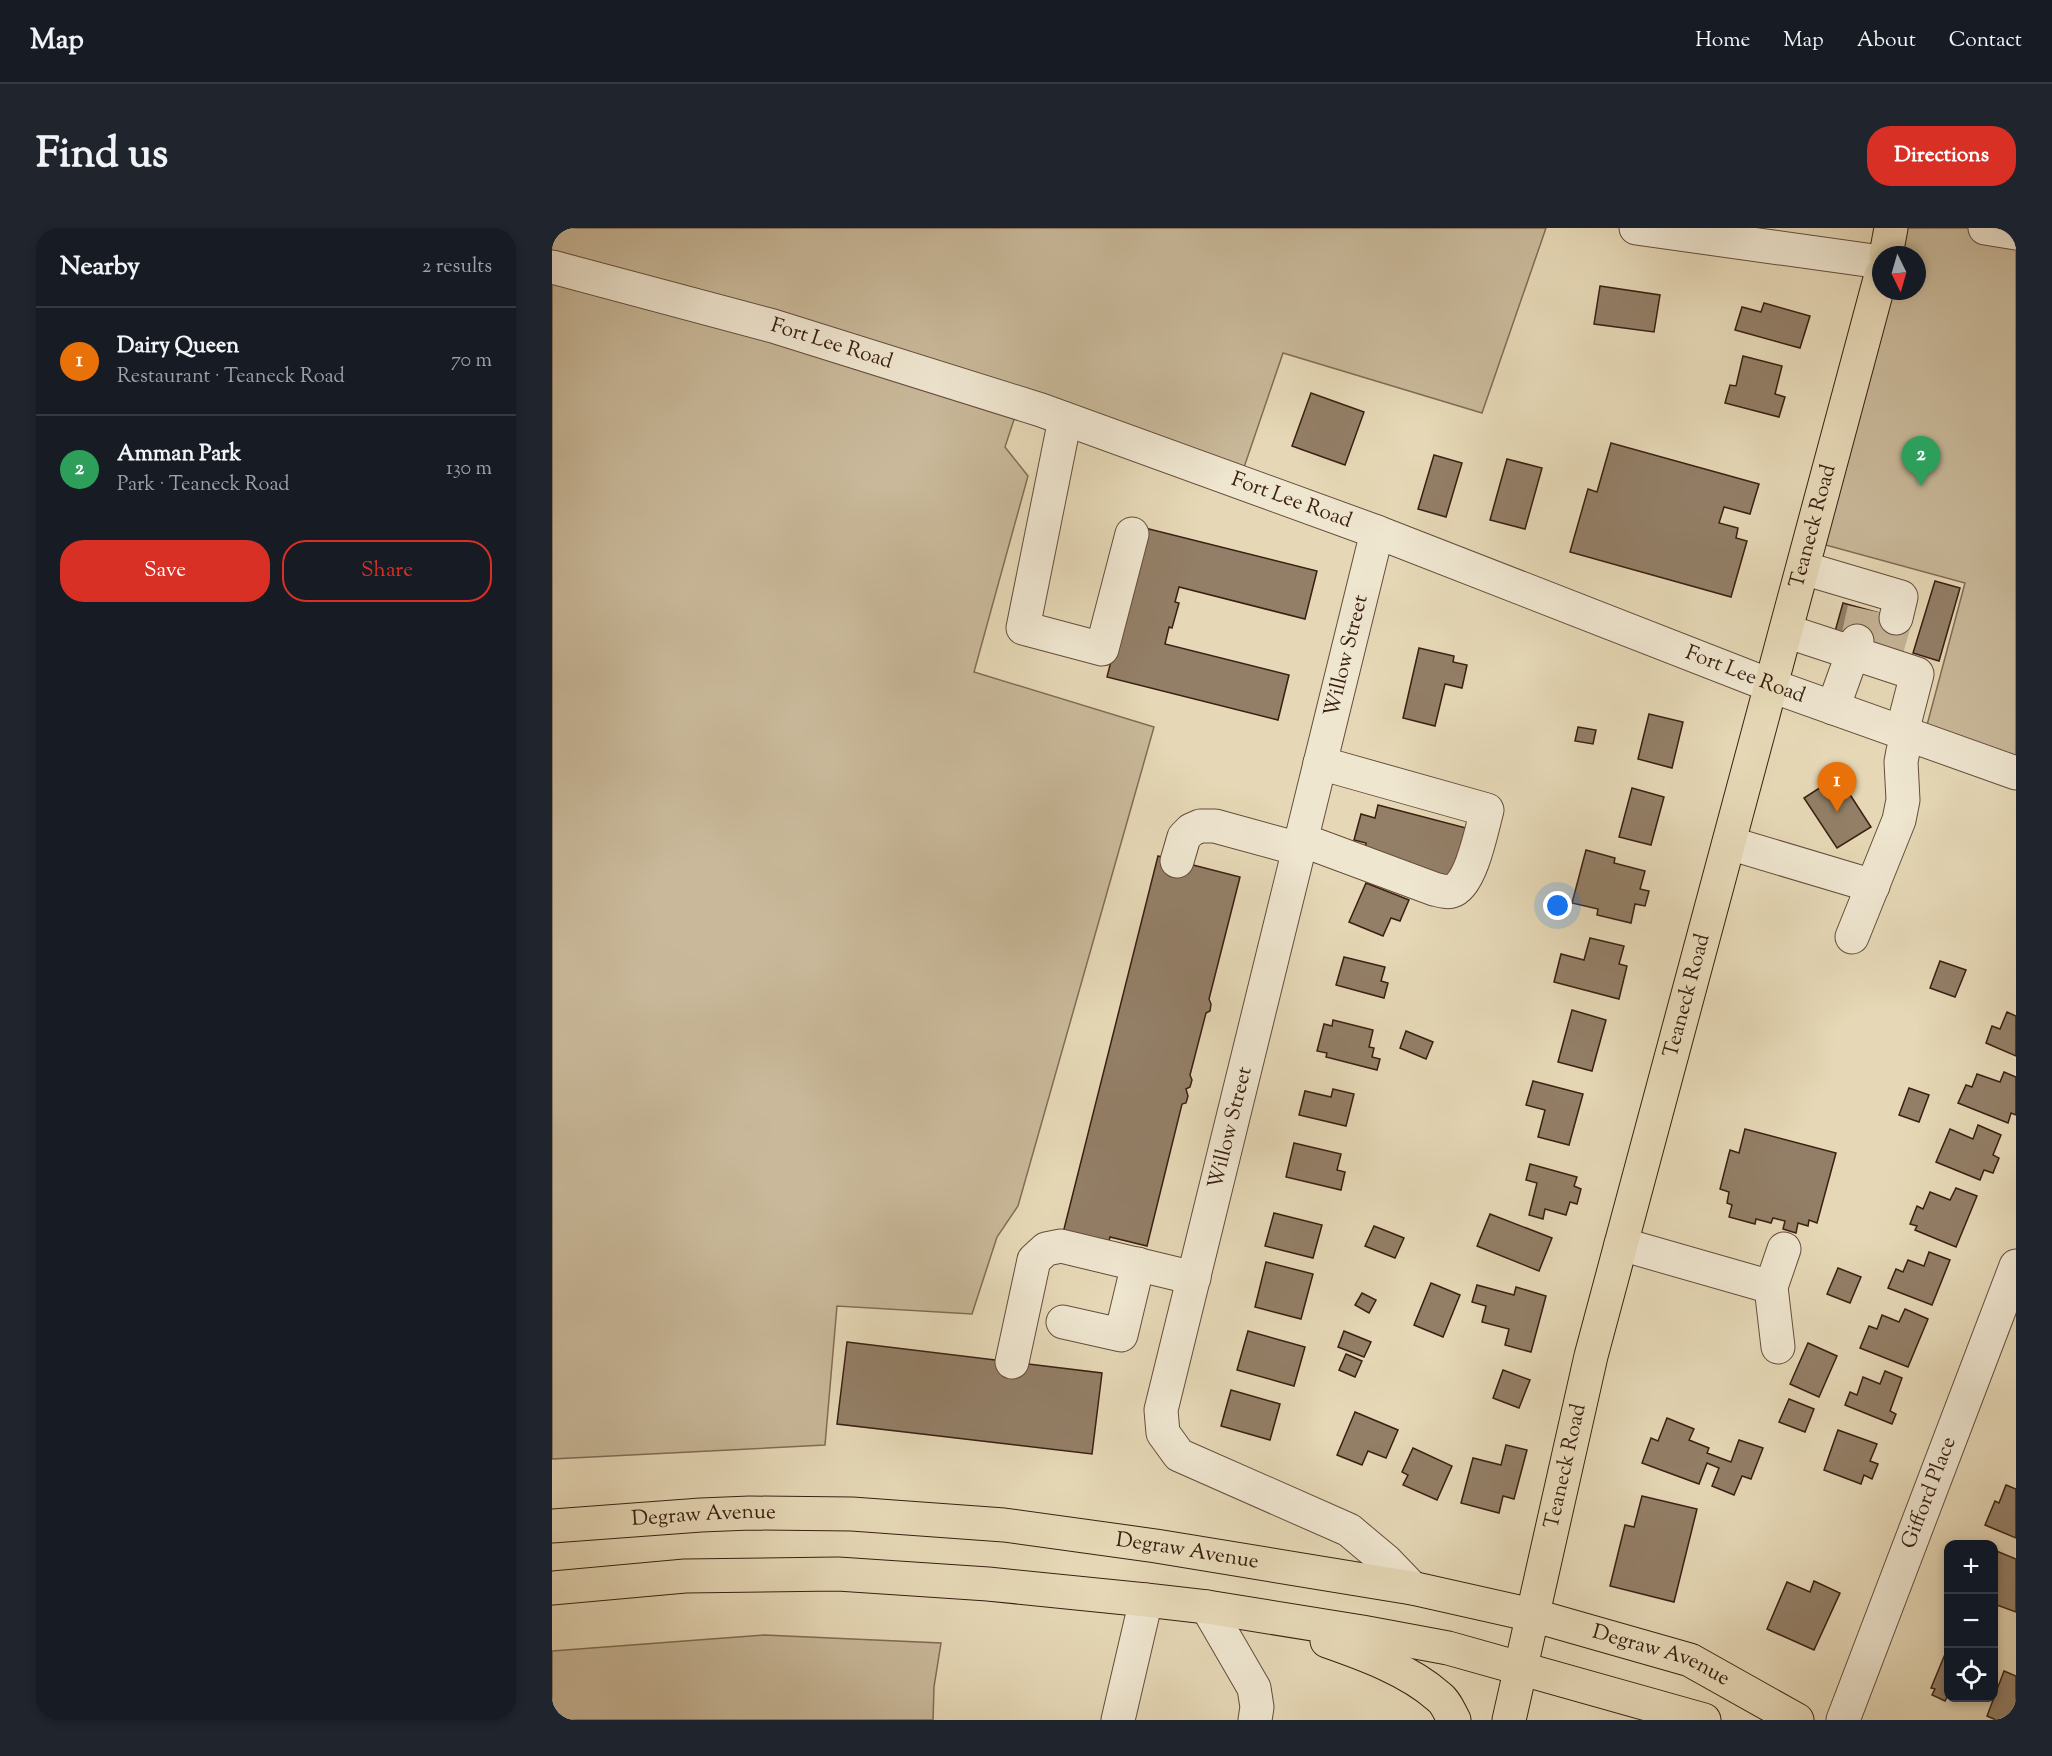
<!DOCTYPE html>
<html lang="en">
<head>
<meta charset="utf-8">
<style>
  body { margin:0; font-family:"Sorts Mill Goudy",serif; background:#20242c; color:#f1f3f6 }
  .controls { position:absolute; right:18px; bottom:18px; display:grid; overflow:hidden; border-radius:12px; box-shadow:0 3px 9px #0003 }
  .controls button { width:54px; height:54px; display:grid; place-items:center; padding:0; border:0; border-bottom:2px solid #363941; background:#171b24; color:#f1f3f6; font:30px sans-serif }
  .compass { position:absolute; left:1320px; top:18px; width:54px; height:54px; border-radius:50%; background:#171b24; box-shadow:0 3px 9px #0003; rotate:175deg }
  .you { position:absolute; left:1006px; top:678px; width:21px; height:21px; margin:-15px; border:4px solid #fff; border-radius:50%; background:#1a73e8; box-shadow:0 0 0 9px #1a73e833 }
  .badge { display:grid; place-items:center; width:39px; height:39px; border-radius:50%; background:#d93025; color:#fff; font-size:20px; font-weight:700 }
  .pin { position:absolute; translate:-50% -50px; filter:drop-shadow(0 2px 3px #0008) }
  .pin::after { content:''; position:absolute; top:32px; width:21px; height:18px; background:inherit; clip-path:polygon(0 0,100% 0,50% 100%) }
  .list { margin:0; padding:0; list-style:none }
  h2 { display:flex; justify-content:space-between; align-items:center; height:78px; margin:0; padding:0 24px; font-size:26px }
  h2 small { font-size:20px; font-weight:400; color:#9ea1a6 }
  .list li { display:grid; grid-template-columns:39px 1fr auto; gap:18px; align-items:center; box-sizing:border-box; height:108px; padding:0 24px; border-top:2px solid #363941 }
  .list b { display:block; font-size:22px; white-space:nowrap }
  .list p { margin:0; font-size:20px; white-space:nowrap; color:#9ea1a6 }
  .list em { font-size:20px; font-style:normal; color:#9ea1a6 }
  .actions { display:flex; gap:12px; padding:18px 24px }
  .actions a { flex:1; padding:14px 0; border:2px solid #d93025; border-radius:24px; text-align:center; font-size:21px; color:#d93025 }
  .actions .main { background:#d93025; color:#fff }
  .icon { flex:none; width:33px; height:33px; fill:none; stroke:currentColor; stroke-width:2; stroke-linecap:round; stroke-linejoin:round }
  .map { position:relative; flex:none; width:1464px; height:1492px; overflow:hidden; border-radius:24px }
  header { display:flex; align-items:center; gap:36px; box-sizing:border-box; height:84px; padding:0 30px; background:#171b24; border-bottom:2px solid #363941 }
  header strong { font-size:28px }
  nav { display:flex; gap:33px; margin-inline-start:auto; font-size:21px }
  .intro { display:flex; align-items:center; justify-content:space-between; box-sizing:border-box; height:144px; padding:0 36px }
  h1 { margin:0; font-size:42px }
  .button { padding:15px 27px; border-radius:24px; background:#d93025; color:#fff; font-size:21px; font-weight:700 }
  main { display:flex; gap:36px; padding:0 36px }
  aside { flex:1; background:#171b24; border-radius:24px; box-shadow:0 3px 9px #0003 }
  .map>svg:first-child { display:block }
  .green { fill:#c9b99a; stroke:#826c56; stroke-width:1.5 }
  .building { fill:#937f67; stroke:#3a1f12; stroke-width:1.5 }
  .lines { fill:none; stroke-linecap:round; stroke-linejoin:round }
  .minor-tunnel { stroke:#c4b395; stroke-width:33; stroke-dasharray:33 16; stroke-linecap:butt }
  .minor-casing { stroke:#654d3b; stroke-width:35 }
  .major-casing { stroke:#3a1f12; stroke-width:35 }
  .minor { stroke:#efe6d0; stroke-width:33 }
  .major { stroke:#e6d8b6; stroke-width:33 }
  .labels { text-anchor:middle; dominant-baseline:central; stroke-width:4.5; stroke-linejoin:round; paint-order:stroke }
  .street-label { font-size:21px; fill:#3a1f12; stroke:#efe6d0 }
</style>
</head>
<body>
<header>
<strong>Map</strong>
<nav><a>Home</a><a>Map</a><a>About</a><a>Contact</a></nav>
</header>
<div class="intro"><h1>Find us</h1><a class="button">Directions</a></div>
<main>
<aside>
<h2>Nearby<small>2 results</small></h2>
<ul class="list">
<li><span class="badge" style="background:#e8710a">1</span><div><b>Dairy Queen</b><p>Restaurant · Teaneck Road</p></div><em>70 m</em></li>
<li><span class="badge" style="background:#2e9e5b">2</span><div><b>Amman Park</b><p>Park · Teaneck Road</p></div><em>130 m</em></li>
</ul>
<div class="actions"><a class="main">Save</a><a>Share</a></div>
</aside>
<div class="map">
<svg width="1464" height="1492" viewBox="0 0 1464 1492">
  <rect width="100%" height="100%" fill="#e6d8b6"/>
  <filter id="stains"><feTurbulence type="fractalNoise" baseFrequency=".00333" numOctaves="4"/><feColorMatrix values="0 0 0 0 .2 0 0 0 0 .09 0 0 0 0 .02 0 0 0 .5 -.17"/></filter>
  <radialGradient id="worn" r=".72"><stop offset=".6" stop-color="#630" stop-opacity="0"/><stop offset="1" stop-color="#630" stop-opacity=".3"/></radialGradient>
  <g class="green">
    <path d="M0,0H994L930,185L731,125L687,254L467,176L453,219L476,248L422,444L602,499L466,978L445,1009L420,1086L285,1078L273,1217L0,1231Z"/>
    <path d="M1339,0H1433L1464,5V545L1371,512L1413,355L1259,313L1329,63H1365V27H1334Z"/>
    <path d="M212,1407L389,1415L382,1459L381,1492H0V1423Z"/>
  </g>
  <g class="building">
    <path d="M1048,58L1108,67L1102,104L1042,96Z"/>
    <path d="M1212,75L1258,88L1248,120L1183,102L1190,79L1209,84Z"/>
    <path d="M1191,128L1230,138L1223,166L1233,169L1227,189L1173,175L1178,157L1184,158Z"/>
    <path d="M759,165L812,184L793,237L740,218Z"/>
    <path d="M1059,215L1207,256L1198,286L1172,279L1167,295L1186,300L1184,310L1195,313L1179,369L1018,324L1036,261L1045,264Z"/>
    <path d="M882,227L910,235L894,289L866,281Z"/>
    <path d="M955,231L990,240L973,301L938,292Z"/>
    <path d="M593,300L765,343L753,391L627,359L623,374L627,375L620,400L617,399L613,416L737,447L726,492L555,449Z"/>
    <path d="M1383,353L1408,360L1387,433L1361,425Z"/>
    <path d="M1291,375L1357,393L1348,425L1282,407Z"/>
    <path d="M867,420L902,428L901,434L915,437L910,460L893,456L883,498L851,490Z"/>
    <path d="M1097,486L1131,494L1120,540L1086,531Z"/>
    <path d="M1026,499L1044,502L1041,516L1023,513Z"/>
    <path d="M1286,548L1319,599L1285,620L1252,570Z"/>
    <path d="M1080,560L1112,569L1099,617L1067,609Z"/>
    <path d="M826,577L914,600L900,653L811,630L814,615L802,612L809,586L823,590Z"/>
    <path d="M1034,622L1063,630L1062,635L1093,643L1088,661L1097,663L1093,678L1083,676L1079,695L1045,687L1046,681L1020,675Z"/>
    <path d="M606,628L688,649L657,771L659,776L658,783L654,785L638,847L640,852L638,859L634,861L636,868L634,875L630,876L595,1018L558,1009L556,1017L511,1005Z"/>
    <path d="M814,655L857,672L848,693L839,690L831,708L797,694Z"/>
    <path d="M1038,710L1072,718L1067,736L1075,738L1067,771L1002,754L1009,726L1032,732Z"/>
    <path d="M792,729L833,739L829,753L836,755L832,770L784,757Z"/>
    <path d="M1388,733L1414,742L1403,769L1378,760Z"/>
    <path d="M1020,782L1054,792L1040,843L1006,834Z"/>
    <path d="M1455,784L1464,788V828L1434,815L1440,798L1448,801Z"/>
    <path d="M781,792L821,802L817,819L822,820L820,829L828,831L825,842L774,829L775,825L765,823L772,796L780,798Z"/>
    <path d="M854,803L881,814L874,831L848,820Z"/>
    <path d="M1452,844L1464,849V887L1459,885L1456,895L1406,875L1414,857L1420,859L1425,846L1448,854Z"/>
    <path d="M981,853L1031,866L1017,917L986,909L993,882L974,877Z"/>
    <path d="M1357,860L1377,867L1367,894L1347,887Z"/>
    <path d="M781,861L802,866L794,898L747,887L753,863L779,869Z"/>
    <path d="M1426,897L1449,907L1441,927L1447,930L1441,945L1432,942L1428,952L1384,934L1398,901L1421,911Z"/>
    <path d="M1193,901L1284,925L1265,995L1257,992L1256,998L1246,995L1244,1005L1231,1001L1233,993L1221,990L1219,995L1204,991L1203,996L1177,989L1180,977L1175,975L1177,964L1168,961L1178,922L1187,925Z"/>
    <path d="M742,915L789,926L785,942L793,944L789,962L734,949Z"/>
    <path d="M978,936L1025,949L1022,958L1029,961L1025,976L1018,974L1014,987L993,981L991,991L977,987L985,955L974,952Z"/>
    <path d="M1404,960L1425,968L1404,1019L1363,1002L1365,998L1358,996L1365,978L1371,981L1378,964L1398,972Z"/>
    <path d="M722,985L770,997L761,1030L713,1018Z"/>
    <path d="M938,986L1000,1010L987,1043L925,1018Z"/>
    <path d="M822,998L852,1010L843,1030L813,1018Z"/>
    <path d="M1377,1024L1398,1032L1380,1077L1336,1060L1344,1041L1351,1044L1356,1032L1372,1038Z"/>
    <path d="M714,1034L761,1046L749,1091L703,1079Z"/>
    <path d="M1286,1040L1309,1049L1298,1075L1275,1066Z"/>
    <path d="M879,1055L908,1067L891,1109L862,1097Z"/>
    <path d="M925,1057L962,1067L964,1059L994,1068L979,1124L953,1117L957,1101L930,1094L934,1078L920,1074Z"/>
    <path d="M810,1065L824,1072L817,1085L803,1077Z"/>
    <path d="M1353,1081L1376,1091L1356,1139L1308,1120L1317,1098L1325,1101L1330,1087L1347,1094Z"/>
    <path d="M696,1103L753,1119L742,1158L685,1142Z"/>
    <path d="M792,1103L819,1114L812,1129L786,1119Z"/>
    <path d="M295,1114L550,1145L540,1226L285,1196Z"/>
    <path d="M1256,1115L1285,1128L1267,1169L1238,1156Z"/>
    <path d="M794,1126L810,1133L803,1149L787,1142Z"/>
    <path d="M951,1142L978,1152L967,1180L941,1170Z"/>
    <path d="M1333,1143L1350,1150L1338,1183L1344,1186L1340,1196L1293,1177L1298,1164L1305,1167L1311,1149L1328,1156Z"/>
    <path d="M679,1162L728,1176L718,1212L669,1198Z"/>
    <path d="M1237,1171L1262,1181L1253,1204L1227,1194Z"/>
    <path d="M803,1184L846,1202L834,1230L816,1223L810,1237L785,1227Z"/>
    <path d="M1115,1190L1142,1201L1137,1212L1157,1220L1155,1225L1179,1234L1187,1212L1211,1220L1199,1251L1190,1248L1182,1267L1160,1258L1167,1240L1155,1235L1147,1256L1090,1235L1099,1210L1106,1213Z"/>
    <path d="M1286,1202L1325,1216L1318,1233L1326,1236L1320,1251L1312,1247L1309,1256L1272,1242Z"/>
    <path d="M954,1217L975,1222L962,1271L951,1268L947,1285L909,1275L921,1230L949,1237Z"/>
    <path d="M861,1220L900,1238L885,1272L851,1257L856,1247L850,1244Z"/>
    <path d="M1454,1257L1464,1261V1310L1433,1297L1443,1273L1447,1275Z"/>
    <path d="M1090,1268L1145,1281L1122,1374L1058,1358L1073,1297L1082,1299Z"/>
    <path d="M1442,1322L1464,1331V1384L1442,1376Z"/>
    <path d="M1262,1353L1288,1365L1262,1422L1215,1401L1235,1354L1258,1364Z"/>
    <path d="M1396,1419V1467L1393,1473L1380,1467L1383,1461L1379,1460Z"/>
    <path d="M1452,1443L1464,1448V1492H1444L1435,1488Z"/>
  </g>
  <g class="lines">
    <g class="minor-tunnel">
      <path d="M1305,413L1312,381"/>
      <path d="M1335,422L1344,390"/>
    </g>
    <defs>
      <g id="minor">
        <path d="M1084,0L1329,34"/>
        <path d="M1433,0L1464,5"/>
        <path id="s1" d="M0,39L221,98L489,182L825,304L1220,458L1464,545"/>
        <path d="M513,191L471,400L550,421L580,306"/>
        <path d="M825,304L609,1182L611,1205L627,1227L797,1302L834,1333L860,1360"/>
        <path d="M1251,340L1349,369L1344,390"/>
        <path d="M1234,403L1365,446L1350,504"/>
        <path d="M1281,480L1305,413"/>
        <path d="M750,612L882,661C887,662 895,665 900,663C919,658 930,600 935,582L768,535"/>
        <path d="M1177,615L1321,658"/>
        <path d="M625,633L632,609L639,602L648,598H663L747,621"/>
        <path d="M1300,709L1347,592L1351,572L1349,534L1351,523L1359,508"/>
        <path d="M1069,1016L1219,1059L1232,1021"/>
        <path d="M1219,1059L1226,1119"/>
        <path d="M511,1094L569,1107L586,1036"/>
        <path d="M460,1134L482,1032L494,1021L509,1018L642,1050"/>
        <path d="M655,1379L702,1460L705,1479L703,1492"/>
        <path d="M566,1492L594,1372"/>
        <path id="s2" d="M1291,1492L1464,1038"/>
      </g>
      <g id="major">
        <path d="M1334,27L1339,0"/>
        <path id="s3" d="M0,1298L149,1287L198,1285L300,1286L452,1297L604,1318L860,1360L980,1387L1138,1432L1245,1492"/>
        <path d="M0,1360L133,1348L286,1346L436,1356L594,1372L655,1379L810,1404L896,1420L1152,1492"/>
        <path d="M775,1413C812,1426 857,1442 887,1469C894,1474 898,1485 902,1492"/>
        <path id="s4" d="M957,1492L1039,1128L1329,47"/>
      </g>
    </defs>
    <use href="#minor" class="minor-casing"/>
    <use href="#major" class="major-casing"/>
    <use href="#minor" class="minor"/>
    <use href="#major" class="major"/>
  </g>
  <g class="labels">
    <g class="street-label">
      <text stroke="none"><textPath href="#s1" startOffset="290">Fort Lee Road</textPath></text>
      <text stroke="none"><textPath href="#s1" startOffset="776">Fort Lee Road</textPath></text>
      <text stroke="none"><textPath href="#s4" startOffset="1232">Teaneck Road</textPath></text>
      <text transform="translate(795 428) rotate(-76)">Willow Street</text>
      <text stroke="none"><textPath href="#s1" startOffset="1262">Fort Lee Road</textPath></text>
      <text stroke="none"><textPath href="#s4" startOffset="746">Teaneck Road</textPath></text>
      <text transform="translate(679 900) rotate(-76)">Willow Street</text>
      <text stroke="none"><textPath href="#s4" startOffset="260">Teaneck Road</textPath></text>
      <text stroke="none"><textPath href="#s2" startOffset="243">Gifford Place</textPath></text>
      <text stroke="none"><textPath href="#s3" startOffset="152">Degraw Avenue</textPath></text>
      <text stroke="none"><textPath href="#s3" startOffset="638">Degraw Avenue</textPath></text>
      <text stroke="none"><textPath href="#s3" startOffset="1124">Degraw Avenue</textPath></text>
    </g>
  </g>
  <rect width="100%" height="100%" filter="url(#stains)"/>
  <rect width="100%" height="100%" fill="url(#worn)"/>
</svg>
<div class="controls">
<button>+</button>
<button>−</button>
<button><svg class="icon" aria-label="locate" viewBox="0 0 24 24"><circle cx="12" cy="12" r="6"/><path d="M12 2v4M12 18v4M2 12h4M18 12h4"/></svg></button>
</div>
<svg class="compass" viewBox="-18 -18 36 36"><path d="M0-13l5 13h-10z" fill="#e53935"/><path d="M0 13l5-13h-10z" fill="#9ea1a6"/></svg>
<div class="you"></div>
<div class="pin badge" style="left:1285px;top:584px;background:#e8710a">1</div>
<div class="pin badge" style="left:1369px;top:258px;background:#2e9e5b">2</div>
</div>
</main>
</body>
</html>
